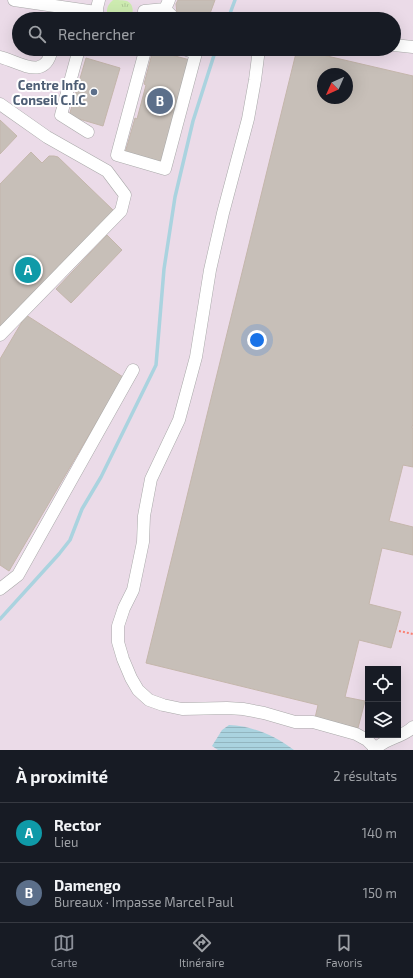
<!DOCTYPE html>
<html lang="fr">
<head>
<meta charset="utf-8">
<style>
  body { margin:0; font-family:"Exo 2",sans-serif; background:#242831; color:#f1f3f6 }
  .controls { position:absolute; right:12px; bottom:12px; display:grid; overflow:hidden; border-radius:0px; box-shadow:0 4px 16px #0002 }
  .controls button { width:36px; height:36px; display:grid; place-items:center; padding:0; border:0; border-bottom:1px solid #363941; background:#171b24; color:#f1f3f6; font:20px sans-serif }
  .compass { position:absolute; left:317px; top:68px; width:36px; height:36px; border-radius:50%; background:#171b24; box-shadow:0 4px 16px #0002; rotate:225deg }
  .you { position:absolute; left:257px; top:340px; width:14px; height:14px; margin:-10px; border:3px solid #fff; border-radius:50%; background:#1a73e8; box-shadow:0 0 0 6px #1a73e833 }
  .badge { display:grid; place-items:center; width:26px; height:26px; border-radius:50%; background:#8c9099; color:#fff; font-size:13px; font-weight:700 }
  .pin { position:absolute; translate:-50% -50%; border:2px solid #fff; box-shadow:0 1px 4px #0006 }
  .list { margin:0; padding:0; list-style:none }
  h2 { display:flex; justify-content:space-between; align-items:center; height:52px; margin:0; padding:0 16px; font-size:17px }
  h2 small { font-size:13px; font-weight:400; color:#9ea1a6 }
  .list li { display:grid; grid-template-columns:26px 1fr auto; gap:12px; align-items:center; box-sizing:border-box; height:60px; padding:0 16px; border-top:1px solid #363941 }
  .list b { display:block; font-size:15px; white-space:nowrap }
  .list p { margin:0; font-size:13px; white-space:nowrap; color:#9ea1a6 }
  .list em { font-size:13px; font-style:normal; color:#9ea1a6 }
  .icon { flex:none; width:22px; height:22px; fill:none; stroke:currentColor; stroke-width:2; stroke-linecap:round; stroke-linejoin:round }
  .map { position:relative; flex:none; width:413px; height:750px; overflow:hidden }
  .search { position:absolute; background:#171b24; box-shadow:0 4px 16px #0002; left:12px; right:12px; top:12px; height:44px; display:flex; align-items:center; gap:10px; box-sizing:border-box; padding:0 14px; border-radius:22px; color:#9ea1a6; font-size:15px }
  .sheet { height:172px; background:#171b24 }
  nav { display:flex; justify-content:space-around; align-items:center; box-sizing:border-box; height:56px; border-top:1px solid #363941; background:#171b24; font-size:11px; color:#9ea1a6 }
  nav a { display:grid; justify-items:center; gap:2px }
  nav .on { color:#8c9099 }
  .map>svg:first-child { display:block }
  .industrial { fill:#ebdbe8; fill-rule:evenodd }
  .grass { fill:url(#grass-tufts) }
  .water { fill:url(#water-rules) }
  .lines { fill:none; stroke-linecap:round; stroke-linejoin:round }
  .stream { stroke:#aad3df; stroke-width:3.5 }
  .building { fill:#c7bfb8; stroke:#c4b6ab; fill-rule:evenodd }
  .minor-casing { stroke:#a9a9a9; stroke-width:13 }
  .path { stroke:#fa8072; stroke-width:2; stroke-dasharray:2 2; stroke-linecap:butt }
  .minor { stroke:#fff; stroke-width:12 }
  .service-dot { fill:#5c6f8a; stroke:#fff; stroke-width:1.5 }
  .labels { text-anchor:middle; dominant-baseline:central; stroke-width:4; stroke-linejoin:round; paint-order:stroke }
  .service-label { font-size:13px; font-weight:bold; fill:#4e5e75; stroke:#fff; text-anchor:end }
</style>
</head>
<body>
<div class="map">
<svg width="413" height="750" viewBox="0 0 413 750">
  <defs>
    <pattern id="grass-tufts" width="24" height="20" patternUnits="userSpaceOnUse"><rect width="24" height="20" fill="#cdebb0"/><path d="M3 7l-1-3M5 7V3M7 7l1-3M15 17l-1-3M17 17v-4M19 17l1-3" fill="none" stroke="#b0c997"/></pattern>
    <pattern id="water-rules" width="6" height="5" patternUnits="userSpaceOnUse"><rect width="6" height="5" fill="#aad3df"/><path d="M0 2.5h6" fill="none" stroke="#92b5bf"/></pattern>
  </defs>
  <rect width="100%" height="100%" fill="#f2efe9"/>
  <path class="industrial" d="M0,0H413V750H0ZM19,19H394V49H19ZM323,74H347V98H323ZM368,669H398V735H368Z"/>
  <path class="grass" d="M113,0C117,0 124,0 127,1C134,4 134,13 130,19H109C105,11 107,5 113,0Z"/>
  <path class="water" d="M229,725C253,726 275,736 294,750H218L212,746L222,730Z"/>
  <g class="lines">
    <g class="stream">
      <path d="M228,19L235,0"/>
      <path d="M0,619L59,554L70,540L82,509L101,477L156,365L164,269L175,197L193,121L216,49"/>
    </g>
  </g>
  <g class="building">
    <path d="M178,0H215L208,19H191L177,13L176,4Z"/>
    <path d="M297,49L413,76V423L412,428H413V467L403,465L389,521L413,527V555L382,548L369,604L401,612L391,648L359,640L345,697L365,701L358,728L315,718L318,705L146,663ZM323,74H347V98H323Z"/>
    <path d="M153,50L190,60L162,163L125,153L135,118L137,119L146,85L144,84Z"/>
    <path d="M86,58L120,68L103,126L69,116Z"/>
    <path d="M0,120L17,136L0,154Z"/>
    <path d="M31,152L42,163L49,156H54L58,157L114,211L0,329V184Z"/>
    <path d="M107,235L122,250L71,303L56,289Z"/>
    <path d="M26,315L123,377L9,571L0,565V359Z"/>
  </g>
  <g class="lines">
    <defs>
      <g id="minor">
        <path d="M14,0L96,12"/>
        <path d="M165,9L175,19"/>
        <path d="M144,11L165,9L169,0"/>
        <path d="M98,19L97,8L99,0"/>
        <path d="M283,19H287"/>
        <path d="M394,45L413,47"/>
        <path d="M79,49L61,115L88,132"/>
        <path d="M147,49L145,51L117,155L165,169L196,53L184,49"/>
        <path d="M259,49L255,80L248,119L223,213L210,270L196,357L179,420L151,479L144,516L143,542L133,590L124,608L118,626V642L123,659L131,678L138,690L149,700L163,705L182,709L227,708L243,709L264,713L295,722H313L356,734L367,740L375,748"/>
        <path d="M0,57C20,62 45,82 52,49"/>
        <path d="M0,104L47,137L107,171L125,195L121,211L0,335"/>
        <path d="M0,589L18,575L133,370"/>
        <path d="M374,750C385,738 402,738 413,727"/>
      </g>
    </defs>
    <use href="#minor" class="minor-casing"/>
    <path class="path" d="M399,631L413,634"/>
    <use href="#minor" class="minor"/>
  </g>
  <circle class="service-dot" cx="94" cy="92" r="4"/>
  <g class="labels">
    <g class="service-label">
      <text x="86" y="85">Centre Info<tspan x="86" dy="15">Conseil C.I.C</tspan></text>
    </g>
  </g>
</svg>
<div class="controls">
<button><svg class="icon" aria-label="locate" viewBox="0 0 24 24"><circle cx="12" cy="12" r="6"/><path d="M12 2v4M12 18v4M2 12h4M18 12h4"/></svg></button>
<button><svg class="icon" aria-label="layers" viewBox="0 0 24 24"><path d="M12 4l9 5-9 5-9-5zM3 14l9 5 9-5"/></svg></button>
</div>
<svg class="compass" viewBox="-18 -18 36 36"><path d="M0-13l5 13h-10z" fill="#e53935"/><path d="M0 13l5-13h-10z" fill="#9ea1a6"/></svg>
<div class="you"></div>
<div class="pin badge" style="left:28px;top:270px;background:#0f9aa8">A</div>
<div class="pin badge" style="left:160px;top:101px;background:#5c6f8a">B</div>
<div class="search"><svg class="icon" aria-label="search" viewBox="0 0 24 24"><circle cx="10" cy="10" r="6"/><path d="M15 15l6 6"/></svg>Rechercher</div>
</div>
<section class="sheet">
<h2>À proximité<small>2 résultats</small></h2>
<ul class="list">
<li><span class="badge" style="background:#0f9aa8">A</span><div><b>Rector</b><p>Lieu</p></div><em>140 m</em></li>
<li><span class="badge" style="background:#5c6f8a">B</span><div><b>Damengo</b><p>Bureaux · Impasse Marcel Paul</p></div><em>150 m</em></li>
</ul>
</section>
<nav>
<a class="on"><svg class="icon" aria-label="map" viewBox="0 0 24 24"><path d="M3 6l6-2 6 2 6-2v14l-6 2-6-2-6 2zM9 4v14M15 6v14"/></svg>Carte</a>
<a><svg class="icon" aria-label="directions" viewBox="0 0 24 24"><path d="M12 3l9 9-9 9-9-9zM9 14v-3h6M13 9l2 2-2 2"/></svg>Itinéraire</a>
<a><svg class="icon" aria-label="saved" viewBox="0 0 24 24"><path d="M7 4h10v16l-5-4-5 4z"/></svg>Favoris</a>
</nav>
</body>
</html>
